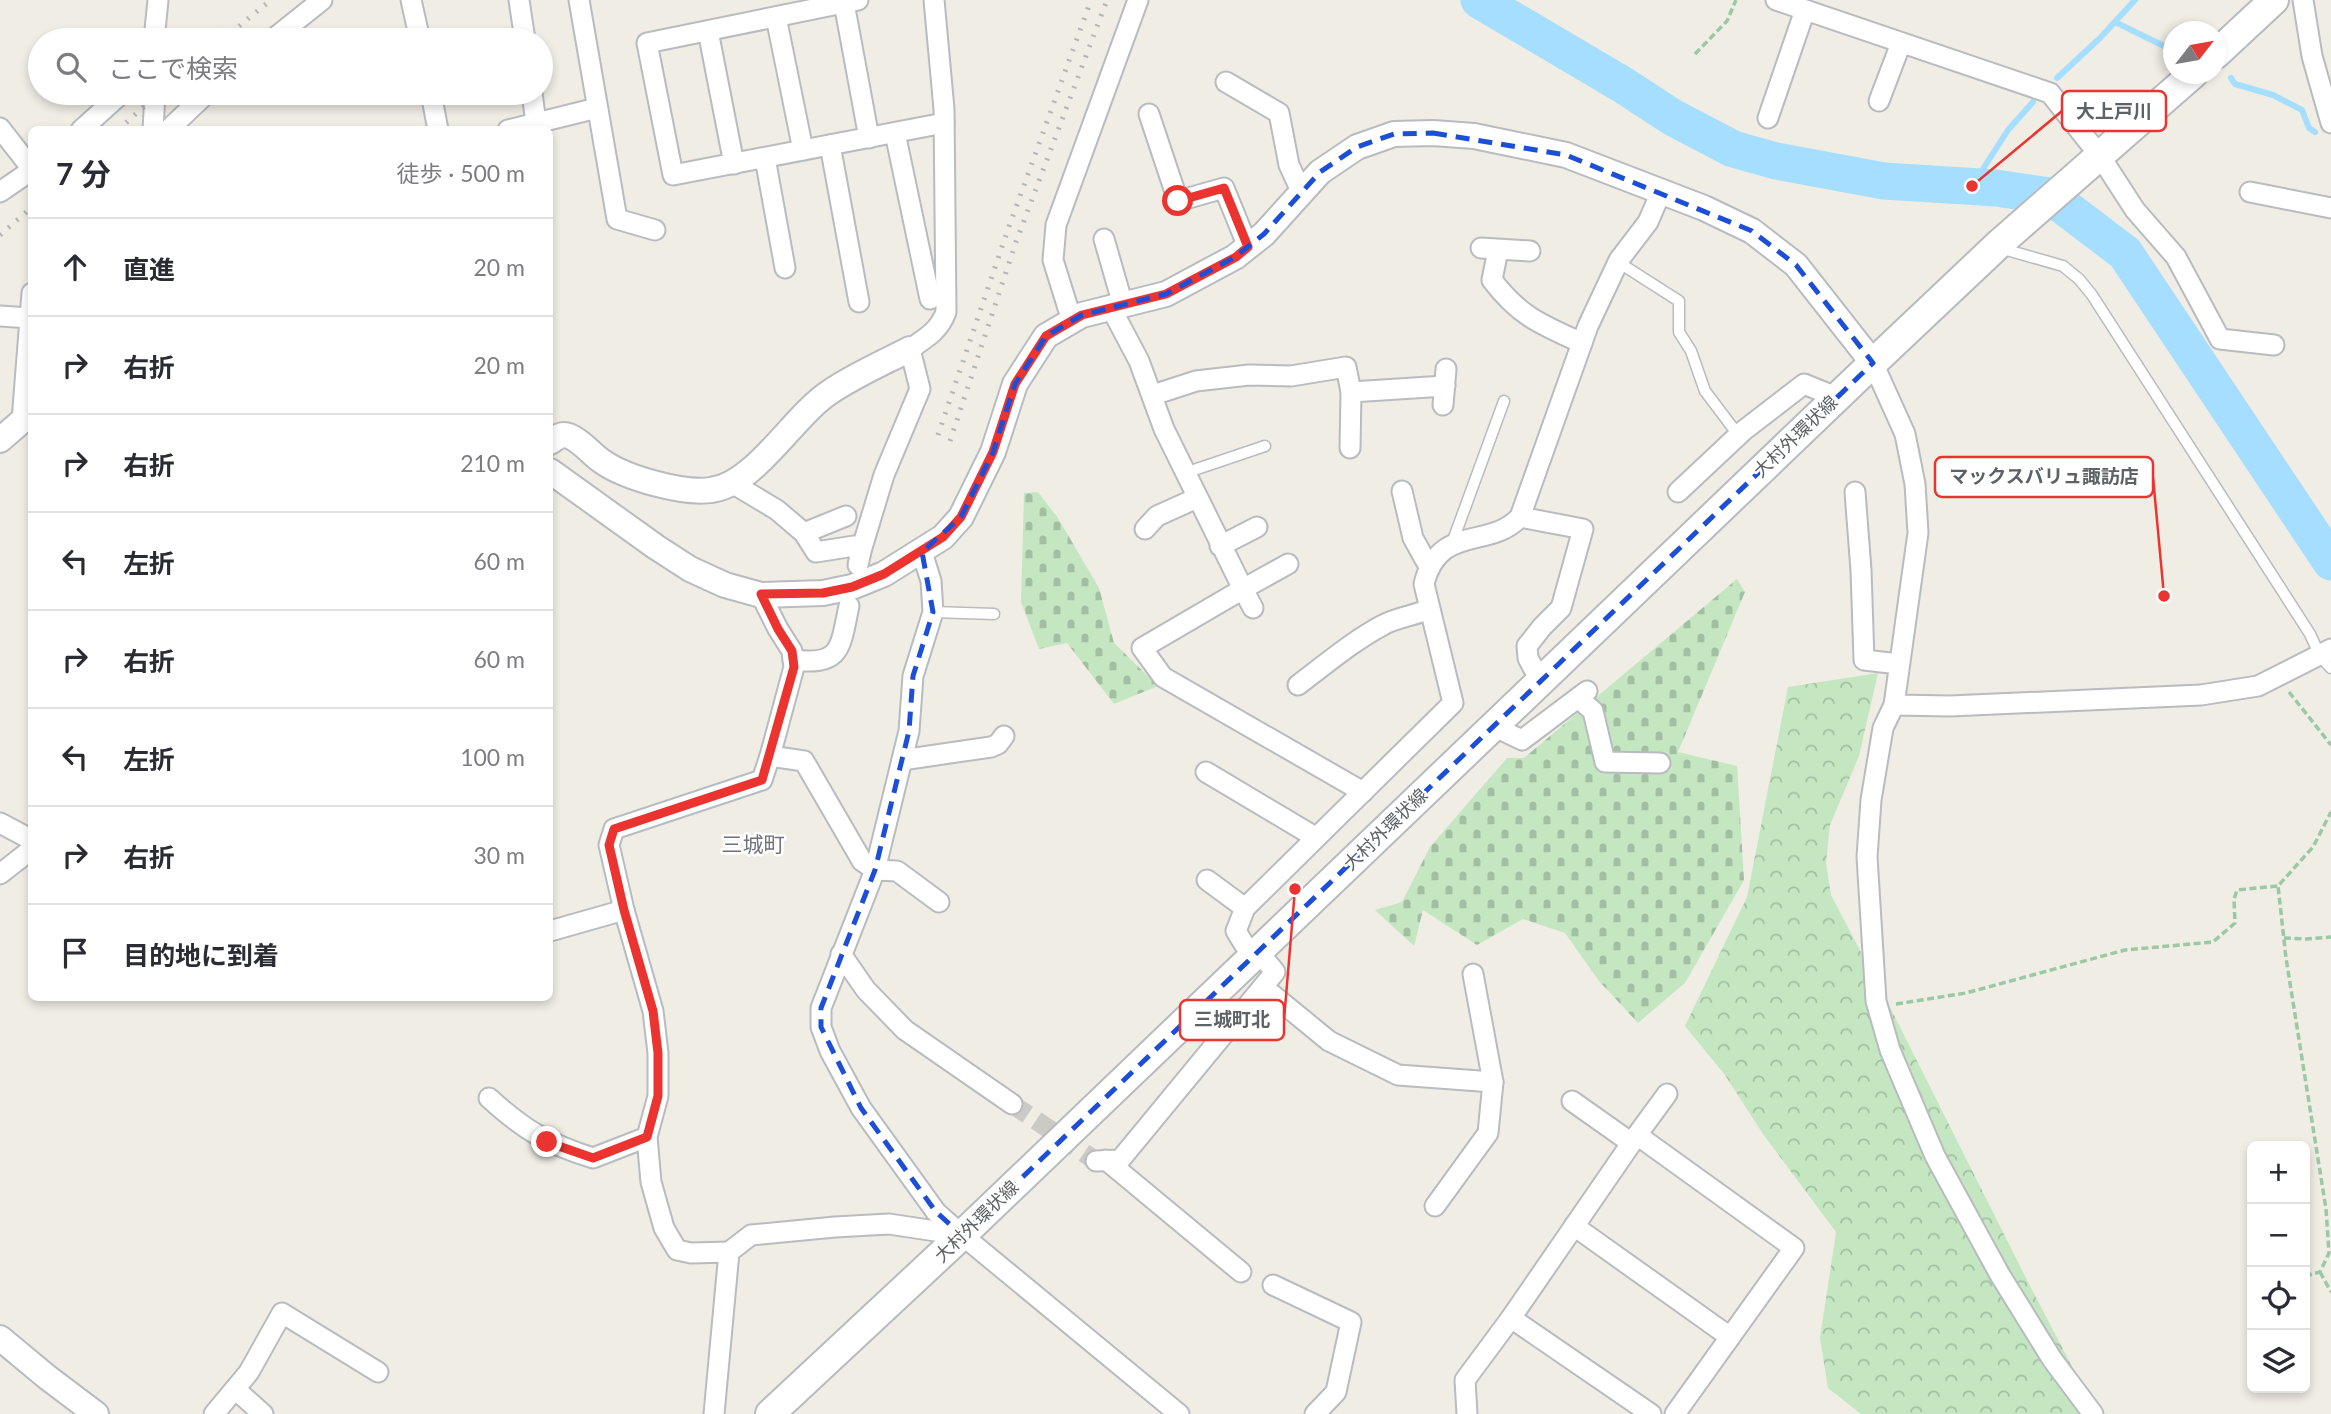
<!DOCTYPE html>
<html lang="ja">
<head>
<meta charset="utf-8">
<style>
  body { margin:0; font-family:Lato,"Noto Sans JP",sans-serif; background:#f7f7f7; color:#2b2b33 }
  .controls { position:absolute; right:21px; bottom:21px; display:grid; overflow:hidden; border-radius:10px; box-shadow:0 4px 10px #0003 }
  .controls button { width:63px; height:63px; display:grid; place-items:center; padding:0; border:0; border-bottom:2px solid #e1e1e2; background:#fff; color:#2b2b33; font:35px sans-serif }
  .compass { position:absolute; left:2163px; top:21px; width:63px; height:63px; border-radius:50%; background:#fff; box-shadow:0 4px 10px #0003; rotate:59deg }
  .stop { position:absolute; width:21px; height:21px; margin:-16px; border:5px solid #eb3330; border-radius:50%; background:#fff }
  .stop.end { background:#eb3330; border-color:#fff; box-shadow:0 2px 7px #0008 }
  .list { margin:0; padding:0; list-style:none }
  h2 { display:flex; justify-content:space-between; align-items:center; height:91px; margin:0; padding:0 28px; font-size:30px }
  h2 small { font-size:23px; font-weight:400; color:#7c7c81 }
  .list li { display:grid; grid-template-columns:46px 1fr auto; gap:21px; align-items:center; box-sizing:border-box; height:98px; padding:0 28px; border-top:2px solid #e1e1e2 }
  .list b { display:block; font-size:26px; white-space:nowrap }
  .list em { font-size:23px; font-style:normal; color:#7c7c81 }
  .icon { flex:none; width:38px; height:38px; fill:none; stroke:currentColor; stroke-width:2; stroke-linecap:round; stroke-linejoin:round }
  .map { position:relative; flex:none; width:2331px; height:1414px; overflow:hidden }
  .search { position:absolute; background:#fff; box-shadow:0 4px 10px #0003; left:28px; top:28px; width:525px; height:77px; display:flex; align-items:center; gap:18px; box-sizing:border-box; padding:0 24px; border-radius:38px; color:#7c7c81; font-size:26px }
  .panel { position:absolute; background:#fff; box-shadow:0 4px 10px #0003; left:28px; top:126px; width:525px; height:875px; border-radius:10px }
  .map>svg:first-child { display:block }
  .forest { fill:url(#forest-crowns) }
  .cemetery { fill:url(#cemetery-stones) }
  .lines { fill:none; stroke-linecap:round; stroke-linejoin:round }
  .stream { stroke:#a6deff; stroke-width:6 }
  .river { stroke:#a6deff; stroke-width:37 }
  .minor-tunnel { stroke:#cbcac5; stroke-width:19; stroke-dasharray:19 10; stroke-linecap:butt }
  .service-casing { stroke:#b8bbbf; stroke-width:13 }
  .minor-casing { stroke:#b8bbbf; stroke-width:23 }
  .tertiary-casing { stroke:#b8bbbf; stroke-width:28 }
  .secondary-casing { stroke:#b7babf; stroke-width:32 }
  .path { stroke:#9bc8a5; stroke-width:3.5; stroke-dasharray:7 3.5; stroke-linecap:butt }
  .service { stroke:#fff; stroke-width:10 }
  .minor { stroke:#fff; stroke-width:19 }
  .tertiary { stroke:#fff; stroke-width:24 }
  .secondary { stroke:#fff; stroke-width:28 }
  .rail { stroke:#b4b5b6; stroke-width:5; stroke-dasharray:2 9; stroke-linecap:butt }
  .route { stroke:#eb3330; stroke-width:9 }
  .marked { fill:none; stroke:#1d4ed8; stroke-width:5; stroke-dasharray:14 9; stroke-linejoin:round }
  .labels { text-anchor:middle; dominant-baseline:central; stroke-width:5; stroke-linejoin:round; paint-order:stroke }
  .street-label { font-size:18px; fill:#5d6266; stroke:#fff }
  .quarter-label { font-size:21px; fill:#6e7478; stroke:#fff }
  .leader { fill:none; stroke:#eb3330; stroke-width:2.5 }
  .callout-dot { fill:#eb3330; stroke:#fff; stroke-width:2.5 }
  .callout { fill:#fff; stroke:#eb3330; stroke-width:2.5 }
  .callout-label { font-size:19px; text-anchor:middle; font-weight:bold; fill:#5d6266 }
</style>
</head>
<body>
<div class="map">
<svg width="2331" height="1414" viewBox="0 0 2331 1414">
  <defs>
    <pattern id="forest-crowns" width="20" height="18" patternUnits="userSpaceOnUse" patternTransform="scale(1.75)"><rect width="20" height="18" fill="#c4e7c2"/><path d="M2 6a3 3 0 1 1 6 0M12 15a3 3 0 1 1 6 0" fill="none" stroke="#a2bfa1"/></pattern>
    <pattern id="cemetery-stones" width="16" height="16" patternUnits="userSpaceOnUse" patternTransform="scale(1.75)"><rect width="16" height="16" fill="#c4e7c2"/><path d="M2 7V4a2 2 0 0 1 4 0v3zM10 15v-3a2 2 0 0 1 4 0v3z" fill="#a2bfa1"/></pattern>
  </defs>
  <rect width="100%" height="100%" fill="#f0ede5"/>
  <path class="forest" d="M1878,673L1859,756L1830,825L1826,863L1831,895L1894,1015L2028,1282L2097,1414H1861L1828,1388L1820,1338L1836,1232L1763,1134L1725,1075L1685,1026L1747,897L1788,687Z"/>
  <g class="cemetery">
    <path d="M1038,492L1058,518L1099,588L1114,643L1158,686L1114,704L1067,643L1039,649L1021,602L1024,493Z"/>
    <path d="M1737,579L1745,592L1678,752L1737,766L1744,880L1685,983L1638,1023L1599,981L1565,933L1523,919L1477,945L1423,910L1414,946L1375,910L1402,902L1430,847L1507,758H1524Z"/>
  </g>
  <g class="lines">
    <g class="stream">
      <path d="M2115,22L2174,51"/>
      <path d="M2057,78L2100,38L2135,0"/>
      <path d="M2231,78L2235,84L2273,95L2302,110L2309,128L2315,132"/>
      <path d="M1972,186L2008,130L2033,102"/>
    </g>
    <path class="river" d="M1479,0L1623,85L1672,117L1733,149L1776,161L1884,181L1996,188L2050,196L2125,253L2331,562"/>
    <path class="minor-tunnel" d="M1012,1104L1096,1161"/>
    <defs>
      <g id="service">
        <path d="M2000,248L2063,266L2079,279L2092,295L2310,634L2320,656L2331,668"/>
        <path d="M1618,262L1679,301V332L1691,351L1705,391L1739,436"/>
        <path d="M1185,473L1265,446"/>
        <path d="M1451,546L1504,401"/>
        <path d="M933,612L994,614"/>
      </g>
      <g id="minor">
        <path d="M411,0L420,40"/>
        <path d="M519,0L525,40"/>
        <path d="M579,0L617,219L655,230"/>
        <path d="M858,0L647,43L673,175L944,123"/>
        <path d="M1776,0L2050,93L2100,156L2135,210L2176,257L2220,339L2274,345"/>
        <path d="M2303,0L2312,56L2331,123"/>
        <path d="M844,3L869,138"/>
        <path d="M776,17L803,150"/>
        <path d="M708,31L734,164"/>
        <path d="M154,40L158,0"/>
        <path d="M272,40L322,0"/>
        <path d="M1226,82L1279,113L1289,165L1301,191"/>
        <path d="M431,93L438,130"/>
        <path d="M532,93L536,123"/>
        <path d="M1879,101L1901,43"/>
        <path d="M1149,114L1178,201L1224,188L1248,247"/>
        <path d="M1768,118L1805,10"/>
        <path d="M0,128L32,169"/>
        <path d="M81,130L122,93"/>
        <path d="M153,130L155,93"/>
        <path d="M168,130L207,93"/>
        <path d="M508,130L597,108"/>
        <path d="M895,133L930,299"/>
        <path d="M830,145L859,302"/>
        <path d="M765,158L785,268"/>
        <path d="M0,192L32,170"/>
        <path d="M2250,192L2331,208"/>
        <path d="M1104,239L1123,305"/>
        <path d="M1481,248L1530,251"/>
        <path d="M1498,250L1492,280C1519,316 1542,325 1582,343"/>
        <path d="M1111,308L1139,361L1164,429L1243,589L1288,564"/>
        <path d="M0,316L29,318"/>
        <path d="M1072,321L1053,260L1056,225L1138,0"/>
        <path d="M1873,363L1905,434L1915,484L1918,533L1894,705L1883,728L1871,800L1867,857L1876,1001L1890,1050L1935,1156L2000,1275L2052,1359L2093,1414"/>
        <path d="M1153,395L1196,381L1249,375L1291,376L1346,367L1351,392L1445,386"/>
        <path d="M1443,405L1446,369"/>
        <path d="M22,421L32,293"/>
        <path d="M1350,448L1351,392"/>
        <path d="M732,483L777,510L804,533L846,516"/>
        <path d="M1402,491L1413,538L1428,565"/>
        <path d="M1678,492L1743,431L1804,384L1836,397"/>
        <path d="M1855,492L1861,570L1864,660L1899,664"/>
        <path d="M1520,517L1583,529L1561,608L1542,627L1527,646L1528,658L1540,681"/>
        <path d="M1145,529L1157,516L1197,498"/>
        <path d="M804,533L816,552L854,546L861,551L858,565"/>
        <path d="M1220,546L1257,527"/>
        <path d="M861,551L884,475L920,389L910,349C926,338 939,331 946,312L944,109L934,0"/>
        <path d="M922,552L931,581L933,612L913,676L909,731L875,870L821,1008V1027L830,1051L861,1108L936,1212L962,1235L1179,1414"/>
        <path d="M761,595L778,629L792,651L794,667L770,756L804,761L862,861L875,870L897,871L939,902"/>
        <path d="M1253,608L1243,589L1142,648L1163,677L1363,792"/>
        <path d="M793,660C842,666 840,648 849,606"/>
        <path d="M1298,685C1326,664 1353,641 1383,625C1397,617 1414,616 1429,609"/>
        <path d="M1578,698L1593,711L1605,762L1660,763"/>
        <path d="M1894,705L1950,706L2201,695L2258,686L2331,649"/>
        <path d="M1493,726L1522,740L1587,691"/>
        <path d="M902,760L991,747L998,744L1004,736"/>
        <path d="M1206,772L1315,837"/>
        <path d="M0,823L32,840"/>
        <path d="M0,874L32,849"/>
        <path d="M1207,880L1245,908"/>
        <path d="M624,910L653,1011L658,1053V1096L647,1137L651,1182L664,1228L677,1250L691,1253L729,1252"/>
        <path d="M550,931L624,910L609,845L614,829L762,780L770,756"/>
        <path d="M841,954L866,990L905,1030L1012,1104"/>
        <path d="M1252,957L1236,931L1245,908L1453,703L1424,584C1439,523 1490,550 1520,517L1588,326L1619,260L1648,222L1661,192"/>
        <path d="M1473,974L1493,1082"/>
        <path d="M1263,987L1329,1041L1398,1075L1493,1082L1488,1133L1435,1206"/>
        <path d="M489,1098C524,1130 548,1144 593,1158L647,1137"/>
        <path d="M1572,1101L1630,1142"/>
        <path d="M1637,1135L1667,1094"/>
        <path d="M1106,1160L1241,1272"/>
        <path d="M1096,1161L1120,1160L1275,972L1258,951"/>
        <path d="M1574,1226L1730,1337"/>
        <path d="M1273,1285L1351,1322L1336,1392L1315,1414"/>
        <path d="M1511,1318L1651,1414"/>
        <path d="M235,1389L263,1414"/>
        <path d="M214,1414L249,1372L282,1313L378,1372"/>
        <path d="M714,1414L729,1252L751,1235L835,1227L889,1224L962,1235"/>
        <path d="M1467,1414L1465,1380L1511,1318L1637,1135L1794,1248L1675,1414"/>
      </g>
      <g id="tertiary">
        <path d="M0,440L22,421L32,416"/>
        <path d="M550,442C556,438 561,433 569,436C582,441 592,455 603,462C626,478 683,494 711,490C755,485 793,416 830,392C855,375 883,363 910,349"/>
        <path d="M550,471L656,547L690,569L725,585L761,595L823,593L852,587L884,574L943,537L961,517L993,452L1015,384L1046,336L1082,315L1166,294L1235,257L1264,234L1320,172L1357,147L1394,134L1433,133L1474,136L1566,155L1704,208L1752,231L1796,265L1873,363"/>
        <path d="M0,1338L47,1377L96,1414"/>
      </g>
      <g id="secondary">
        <path d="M2216,54L2274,0"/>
        <path d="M770,1414L962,1235L1873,363L2000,243L2193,74"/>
      </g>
    </defs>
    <use href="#service" class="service-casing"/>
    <use href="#minor" class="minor-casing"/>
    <use href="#tertiary" class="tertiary-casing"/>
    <use href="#secondary" class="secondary-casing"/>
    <g class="path">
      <path d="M1695,54L1727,21L1736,0"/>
      <path d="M2289,692L2331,745"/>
      <path d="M2284,938L2306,939L2331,937"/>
      <path d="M1896,1004L1966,993L2125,950L2213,942L2235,923L2234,899L2237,890L2278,886"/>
      <path d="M2320,1272L2331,1292"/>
      <path d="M2305,1276L2320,1272L2329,1253L2326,1209L2286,958L2278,886L2313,847L2331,812"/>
    </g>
    <use href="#service" class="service"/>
    <use href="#minor" class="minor"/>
    <use href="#tertiary" class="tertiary"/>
    <use href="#secondary" class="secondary"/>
    <g class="rail">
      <path d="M222,40L271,0"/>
      <path d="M118,130L159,93"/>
      <path d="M0,235L32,207"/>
      <path d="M938,435L1006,235L1091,0"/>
      <path d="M950,441L1016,242L1107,0"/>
    </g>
  </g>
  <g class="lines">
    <path class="route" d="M547,1142L593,1158L647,1137L658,1096V1053L653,1011L624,910L609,845L614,829L762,780L794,667L792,651L778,629L761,594L823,593L852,587L884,574L943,537L961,517L993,452L1015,384L1046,336L1082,315L1166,294L1236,257L1248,247L1224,188L1178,201"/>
  </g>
  <path class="marked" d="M1433,133L1566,155L1752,231L1796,265L1873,363L962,1235L936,1212L861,1108L821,1027V1008L875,870L909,731L913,676L933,612L922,552L961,517L993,452L1015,384L1046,336L1082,315L1166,294L1235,257L1264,234L1320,172L1357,147L1394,134Z"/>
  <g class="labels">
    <g class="street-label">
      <text transform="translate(1795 436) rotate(-44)">大村外環状線</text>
      <text transform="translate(1385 829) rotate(-44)">大村外環状線</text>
      <text transform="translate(976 1221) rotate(-44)">大村外環状線</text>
    </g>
    <g class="quarter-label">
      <text x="753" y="843">三城町</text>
    </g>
  </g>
  <path class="leader" d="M1972 186L2062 111M2164 596L2153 477M1295 889L1284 1020"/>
  <g class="callout-dot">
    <circle cx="1972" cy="186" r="7"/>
    <circle cx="2164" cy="596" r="7"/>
    <circle cx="1295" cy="889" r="7"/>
  </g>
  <g class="callout">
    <rect x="2062" y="91" width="104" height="40" rx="7"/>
    <rect x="1935" y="457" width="218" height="40" rx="7"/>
    <rect x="1180" y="1000" width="104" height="40" rx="7"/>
  </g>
  <g class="callout-label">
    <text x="2114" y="118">大上戸川</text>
    <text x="2044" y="483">マックスバリュ諏訪店</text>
    <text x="1232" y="1026">三城町北</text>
  </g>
</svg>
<div class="controls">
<button>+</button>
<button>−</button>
<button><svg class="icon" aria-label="locate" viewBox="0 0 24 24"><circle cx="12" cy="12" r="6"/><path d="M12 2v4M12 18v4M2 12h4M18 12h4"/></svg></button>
<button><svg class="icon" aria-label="layers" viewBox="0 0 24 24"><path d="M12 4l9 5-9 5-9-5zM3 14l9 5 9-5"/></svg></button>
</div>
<svg class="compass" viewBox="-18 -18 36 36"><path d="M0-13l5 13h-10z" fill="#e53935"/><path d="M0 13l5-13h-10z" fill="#7c7c81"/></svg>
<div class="stop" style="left:1178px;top:201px"></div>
<div class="stop end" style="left:547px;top:1142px"></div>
<div class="search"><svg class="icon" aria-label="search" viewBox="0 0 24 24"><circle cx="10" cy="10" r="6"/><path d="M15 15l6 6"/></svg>ここで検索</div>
<section class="panel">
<h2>7 分<small>徒歩 · 500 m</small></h2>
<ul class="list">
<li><svg class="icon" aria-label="ahead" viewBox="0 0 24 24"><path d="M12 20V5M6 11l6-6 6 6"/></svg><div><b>直進</b></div><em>20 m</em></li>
<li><svg class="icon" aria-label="right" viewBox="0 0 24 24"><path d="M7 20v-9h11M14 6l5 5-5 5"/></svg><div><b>右折</b></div><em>20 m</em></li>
<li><svg class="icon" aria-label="right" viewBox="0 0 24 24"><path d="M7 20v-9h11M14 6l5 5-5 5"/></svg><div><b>右折</b></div><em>210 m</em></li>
<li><svg class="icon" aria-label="left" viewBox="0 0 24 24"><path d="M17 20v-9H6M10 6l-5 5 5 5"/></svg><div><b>左折</b></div><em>60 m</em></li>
<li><svg class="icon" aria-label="right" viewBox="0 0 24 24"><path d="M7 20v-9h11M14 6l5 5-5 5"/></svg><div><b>右折</b></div><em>60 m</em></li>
<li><svg class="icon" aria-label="left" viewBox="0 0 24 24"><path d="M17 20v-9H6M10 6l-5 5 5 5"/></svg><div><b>左折</b></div><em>100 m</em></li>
<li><svg class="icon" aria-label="right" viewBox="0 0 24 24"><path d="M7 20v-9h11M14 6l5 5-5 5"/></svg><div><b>右折</b></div><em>30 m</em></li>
<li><svg class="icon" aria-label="arrive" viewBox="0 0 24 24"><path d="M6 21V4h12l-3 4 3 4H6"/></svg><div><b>目的地に到着</b></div></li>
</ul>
</section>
</div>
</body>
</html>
